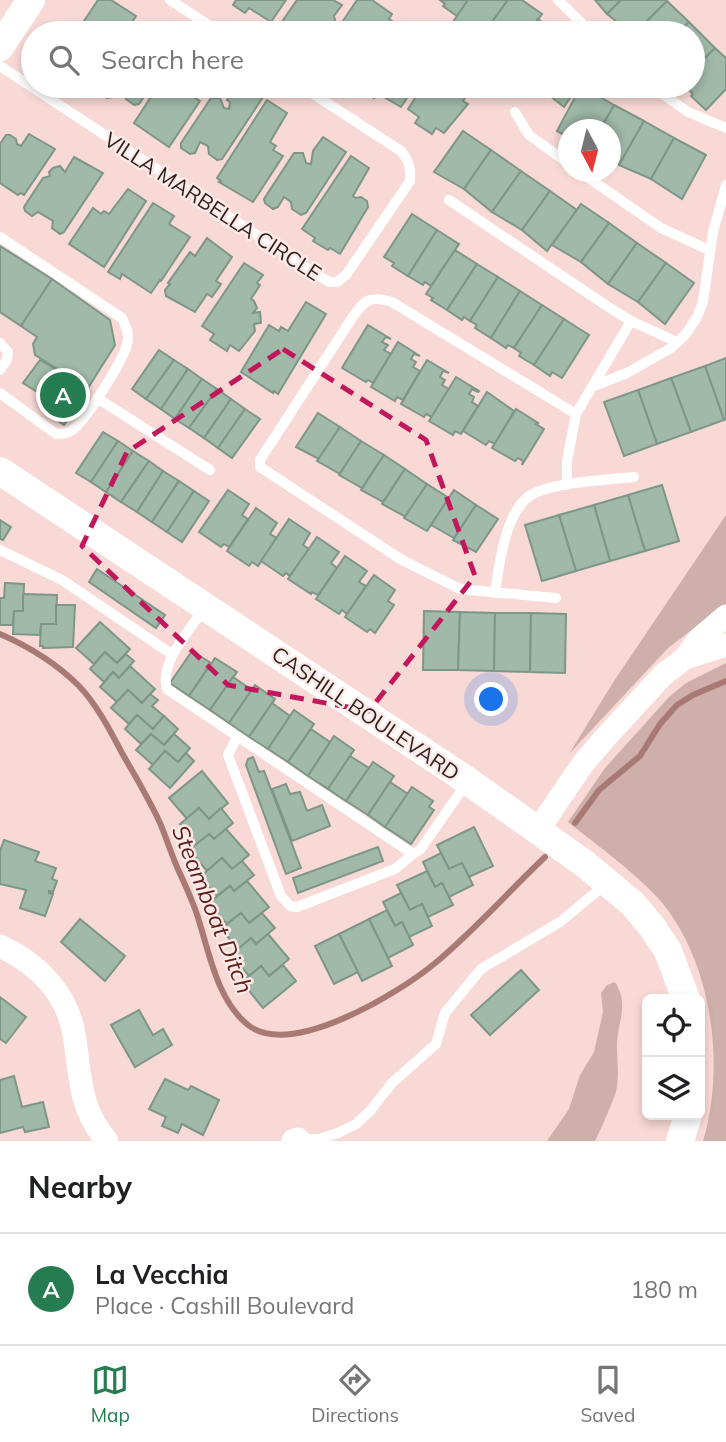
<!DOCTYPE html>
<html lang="en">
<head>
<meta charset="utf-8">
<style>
  body { margin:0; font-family:Mulish,sans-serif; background:#f2f2f2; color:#202124 }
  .controls { position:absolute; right:21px; bottom:21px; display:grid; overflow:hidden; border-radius:10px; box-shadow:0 4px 10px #0003 }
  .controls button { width:63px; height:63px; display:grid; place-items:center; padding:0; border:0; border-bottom:2px solid #e0e0e0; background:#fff; color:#202124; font:35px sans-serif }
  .compass { position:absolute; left:558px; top:119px; width:63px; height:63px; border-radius:50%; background:#fff; box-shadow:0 4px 10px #0003; rotate:173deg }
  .you { position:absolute; left:492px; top:700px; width:24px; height:24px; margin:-18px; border:5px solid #fff; border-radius:50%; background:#1a73e8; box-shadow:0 0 0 10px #1a73e833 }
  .badge { display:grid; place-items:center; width:46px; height:46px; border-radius:50%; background:#257c50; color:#fff; font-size:23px; font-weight:700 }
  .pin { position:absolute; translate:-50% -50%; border:4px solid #fff; box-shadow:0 2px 7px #0006 }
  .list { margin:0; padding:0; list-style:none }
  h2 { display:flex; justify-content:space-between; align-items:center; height:91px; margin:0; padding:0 28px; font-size:30px }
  h2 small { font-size:23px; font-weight:400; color:#757577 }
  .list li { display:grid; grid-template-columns:46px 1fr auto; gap:21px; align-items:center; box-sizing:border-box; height:112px; padding:0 28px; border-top:2px solid #e0e0e0 }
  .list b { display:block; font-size:26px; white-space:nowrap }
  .list p { margin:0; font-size:23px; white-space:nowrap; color:#757577 }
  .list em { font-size:23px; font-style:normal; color:#757577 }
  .icon { flex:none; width:38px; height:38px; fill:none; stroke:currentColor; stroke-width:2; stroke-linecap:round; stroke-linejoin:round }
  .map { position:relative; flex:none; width:726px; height:1141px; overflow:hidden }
  .search { position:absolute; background:#fff; box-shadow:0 4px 10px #0003; left:21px; right:21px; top:21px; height:77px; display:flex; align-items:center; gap:18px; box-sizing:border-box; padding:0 24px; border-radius:38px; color:#757577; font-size:26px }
  .sheet { height:203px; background:#fff }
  nav { display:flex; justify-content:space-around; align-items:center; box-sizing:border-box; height:98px; border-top:2px solid #e0e0e0; background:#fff; font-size:19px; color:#757577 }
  nav a { display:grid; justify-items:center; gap:4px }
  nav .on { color:#257c50 }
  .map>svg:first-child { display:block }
  .green { fill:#cfafaa }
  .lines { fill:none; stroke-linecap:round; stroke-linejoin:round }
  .stream { stroke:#a97a74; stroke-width:6 }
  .building { fill:#a0b9a9; stroke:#7e9687; stroke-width:2 }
  .service { stroke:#fff; stroke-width:10 }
  .minor { stroke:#fff; stroke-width:23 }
  .tertiary { stroke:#fff; stroke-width:28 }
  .marked { fill:none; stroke:#c2185b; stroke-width:5; stroke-dasharray:14 9; stroke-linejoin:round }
  .labels { text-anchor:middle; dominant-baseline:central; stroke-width:5; stroke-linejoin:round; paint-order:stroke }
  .street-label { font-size:21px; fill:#2b1f1e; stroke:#fdeae7 }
  .water-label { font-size:23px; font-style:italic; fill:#5d201c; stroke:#fdeae7 }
</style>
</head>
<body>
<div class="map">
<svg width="726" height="1141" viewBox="0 0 726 1141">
  <rect width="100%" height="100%" fill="#f8d9d5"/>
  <g class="green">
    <path d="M726,515V604L668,648L569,754L614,681Z"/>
    <path d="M726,663V1141H703C726,1065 712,959 658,898C632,870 598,846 568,822L605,768L669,697L686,683Z"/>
    <path d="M615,982C630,1005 617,1022 617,1046C617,1062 620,1079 615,1095C610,1108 604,1122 598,1135L595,1141H547L569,1109L580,1075L594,1052L603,1012L601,993L607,985Z"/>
  </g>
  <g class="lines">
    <g class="stream">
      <path d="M0,634C30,647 56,663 79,686C97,705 110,730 122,753C135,776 149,799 160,823C166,837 171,853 177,867C185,885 194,903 199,921C210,956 218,1001 248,1025C291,1059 399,993 434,964C474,931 508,892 545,857"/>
      <path d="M575,823L599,790L640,756L660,724L677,705L693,695L726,681"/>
    </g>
  </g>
  <g class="building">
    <path d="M98,0H111L136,16L125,33H76Z"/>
    <path d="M236,0H286L271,22L249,8L245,13L233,5Z"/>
    <path d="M297,0H333L342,5L334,16L335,20L327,33H284L279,26Z"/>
    <path d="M357,0H372L392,14L389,19L395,23L388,33H335Z"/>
    <path d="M440,0H468L457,16L443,6L445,4Z"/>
    <path d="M468,0H508L484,33H475L469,29L467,32L453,22Z"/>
    <path d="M508,0H522L542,14L528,33H484Z"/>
    <path d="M595,0H621L607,14Z"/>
    <path d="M621,0H666L667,1L635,33H631L607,14Z"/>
    <path d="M667,1L689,22L678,33H635Z"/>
    <path d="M538,19L558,33H528Z"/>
    <path d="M689,22L715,48L693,70V33H678Z"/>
    <path d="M715,48L726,58V89L706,110L691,96L693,94L685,86H693V70Z"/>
    <path d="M100,86H151L139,104L134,105L126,99L125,92L117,87L113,97L107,98L99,93Z"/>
    <path d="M158,86H188L194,91L191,95L200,101L169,147L134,123Z"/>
    <path d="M236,86H246L263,97L222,159L217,160L209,154L208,146L200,142L195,153L190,154L181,148V143L211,98H220L224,108L229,109L230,102L227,100Z"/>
    <path d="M365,86H415L401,107L377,93L374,98L362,90Z"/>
    <path d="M423,86H463L470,90L463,101L468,104L444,133L436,128L432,134L415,123L419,117L408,109Z"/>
    <path d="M538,86H578L564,107Z"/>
    <path d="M581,86L614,105L600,130H568V137L557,131Z"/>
    <path d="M267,100L287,113L270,142L276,146L273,150L283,156L253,202L219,182L221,181L217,178Z"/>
    <path d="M614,105L644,121L619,165L610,160V130H600Z"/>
    <path d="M644,121L674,138L651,179L619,165Z"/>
    <path d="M463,131L491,150L464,189L434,172Z"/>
    <path d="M29,134L55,149L24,195L21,193L18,195L0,183V144L6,135H10L16,139L17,144L21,146Z"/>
    <path d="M323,137L346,152L306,213L301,215L292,209L291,202L284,197L278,207L273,209L265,203L264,199L294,153H303L306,163L311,164L313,151Z"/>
    <path d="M674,138L706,155L682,199L651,179Z"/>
    <path d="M491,150L521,171L492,212L464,189Z"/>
    <path d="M351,156L369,168L353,196L356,198L361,197L367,201L368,207L340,254L330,248L328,250L313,241L315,238L302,229Z"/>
    <path d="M74,157L103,173L64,232L60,234L52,228L53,221L38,212L32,216L25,211L24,207L43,178L50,176L49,172L53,168L60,166L65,172Z"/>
    <path d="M521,171L550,191L522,230L492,212Z"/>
    <path d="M128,189L146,201L104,267L69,244L93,208L101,214L104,211L109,214Z"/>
    <path d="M550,191L577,210L547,251L522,230Z"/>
    <path d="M153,203L174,216L169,224L190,237L161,281L160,280L151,293L122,274L120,279L108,272Z"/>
    <path d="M581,204L609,223L581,262L552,245Z"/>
    <path d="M412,214L437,230L408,276L392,266L394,263L384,257Z"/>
    <path d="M609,223L637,243L608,284L581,262Z"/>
    <path d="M437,230L459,244L431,286L425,282L423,285L408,276Z"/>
    <path d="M207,238L232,257L216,281L221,284L212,297L207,294L195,312L166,296L165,290L170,284L168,283L190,252L195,256Z"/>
    <path d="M637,243L666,263L638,302L608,284Z"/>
    <path d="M0,246L52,279L21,326L0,312Z"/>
    <path d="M455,250L477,264L447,310L431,300L433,298L426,294Z"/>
    <path d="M244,263L263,275L257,283L260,285L251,299L254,301L257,308L253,313L260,312L261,323L254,324L255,331L239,351L230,345L227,351L210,340L214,334L202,326Z"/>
    <path d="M666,263L694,283L665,324L638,302Z"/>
    <path d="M477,264L498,277L470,321L464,317L462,320L447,310Z"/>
    <path d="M498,277L520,291L491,338L475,328L477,325L470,321Z"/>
    <path d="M52,279L110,320L115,345L88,388L35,355L33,344L37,337L21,326Z"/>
    <path d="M520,291L542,305L514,348L508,345L506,348L491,338Z"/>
    <path d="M306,302L326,314L278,394L274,391L273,393L241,372L269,325L279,331L281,327L288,331Z"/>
    <path d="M542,305L564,319L534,365L519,356L521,353L514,348Z"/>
    <path d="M564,319L589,335L562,378L552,372L550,376L534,365Z"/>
    <path d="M368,325L391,339L386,337L382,342L388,345L384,350L391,354L373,383L368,380L366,382L342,368Z"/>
    <path d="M398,342L420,356L414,354L411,359L416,362L413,367L420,371L403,400L397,397L395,401L371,387Z"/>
    <path d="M159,350L174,360L146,399L132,389Z"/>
    <path d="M726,358V419L724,420L705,366Z"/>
    <path d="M40,360L88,388L64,425L46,412L53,402L23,383Z"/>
    <path d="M174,360L188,369L161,409L146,399Z"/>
    <path d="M427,360L449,373L443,371L440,377L445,380L442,385L449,389L432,417L426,414L424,417L401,404Z"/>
    <path d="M705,366L724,420L691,432L671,378Z"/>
    <path d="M188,369L202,379L175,419L161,409Z"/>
    <path d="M456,377L479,391L478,392L472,389L469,394L474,397L472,402L478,406L461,434L455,431L453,435L429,421Z"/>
    <path d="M671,378L691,432L657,444L638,390Z"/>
    <path d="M202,379L217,389L189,428L175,419Z"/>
    <path d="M217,389L231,399L204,438L189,428Z"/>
    <path d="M638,390L657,444L624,456L604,402Z"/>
    <path d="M487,392L514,411L495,444L489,441L486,445L463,431Z"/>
    <path d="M231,399L245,409L218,448L204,438Z"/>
    <path d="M245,409L260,419L232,458L218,448Z"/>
    <path d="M516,409L538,423L536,424L544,429L522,465L523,461L518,458L515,461L492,448Z"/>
    <path d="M318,413L340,427L319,459L296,447Z"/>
    <path d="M340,427L361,441L340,474L317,461Z"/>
    <path d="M103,432L118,441L91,482L76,473Z"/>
    <path d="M118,441L133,451L106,492L91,482Z"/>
    <path d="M361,441L384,455L362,488L339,475Z"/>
    <path d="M133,451L149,461L121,502L106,492Z"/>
    <path d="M384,455L405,469L383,502L361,490Z"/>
    <path d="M149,461L163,471L137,512L121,502Z"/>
    <path d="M405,469L427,484L406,517L382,504Z"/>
    <path d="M163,471L179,481L152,522L137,512Z"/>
    <path d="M179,481L194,491L167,532L152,522Z"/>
    <path d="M427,484L449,498L427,531L404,518Z"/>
    <path d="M662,485L679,541L645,551L628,495Z"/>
    <path d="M228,490L249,504L242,515L248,519L229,547L224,544L221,547L199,532Z"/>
    <path d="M454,490L476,505L454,538L431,525Z"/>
    <path d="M194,491L209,501L182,542L167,532Z"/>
    <path d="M628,495L645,551L610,561L594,505Z"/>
    <path d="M476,505L498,519L476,552L453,540Z"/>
    <path d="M594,505L610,561L576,571L559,515Z"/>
    <path d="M256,508L277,523L270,534L277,538L258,566L252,562L249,566L227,551Z"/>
    <path d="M559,515L576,571L542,581L525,525Z"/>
    <path d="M289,519L310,533L303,545L309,549L290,576L286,573L283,576L261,561Z"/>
    <path d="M0,520L11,527L3,540L0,539Z"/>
    <path d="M317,537L339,552L331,563L337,568L318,595L312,592L311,594L288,579Z"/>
    <path d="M345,556L367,571L359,582L366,586L347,614L342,610L339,614L316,599Z"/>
    <path d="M97,569L165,615L156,628L89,582Z"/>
    <path d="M374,575L395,590L388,601L394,605L375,633L370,629L367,632L345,617Z"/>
    <path d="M5,583L24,584L23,611H14L13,625H0V598H4Z"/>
    <path d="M23,594L57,595L56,624H41L40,635L13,634L14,611H23Z"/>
    <path d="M56,605H75L73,647L43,648V646H40L41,624H56Z"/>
    <path d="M424,611L460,612L458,670H423Z"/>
    <path d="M460,612L495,613L494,671L458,670Z"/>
    <path d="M495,613H531L530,672L494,671Z"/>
    <path d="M531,613L566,614L565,673L530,672Z"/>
    <path d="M100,622L130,649L117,663L105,652L94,664L76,648Z"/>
    <path d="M192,651L211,663L189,696L170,683Z"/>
    <path d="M105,652L117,663L126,654L134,661L119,678L113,672L104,682L90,669Z"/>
    <path d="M215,658L237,672L210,710L189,696Z"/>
    <path d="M130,666L155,689L142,703L128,690L117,702L100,687L113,672L119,678Z"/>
    <path d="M233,677L252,690L229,723L210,710Z"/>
    <path d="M255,685L275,699L249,737L229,723Z"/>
    <path d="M128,690L142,703L150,694L158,700L152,706L164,716L153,729L137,715L129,724L111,708Z"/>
    <path d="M272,703L290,716L268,749L249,737Z"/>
    <path d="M294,710L314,724L288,762L268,749Z"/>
    <path d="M137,715L153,729L164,716L178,729L164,745L151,734L141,744L125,729Z"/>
    <path d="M311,729L330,742L308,776L288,762Z"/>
    <path d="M151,734L164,745L174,734L190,748L178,762L165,751L153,765L136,750Z"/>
    <path d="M334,736L354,750L328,789L308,776Z"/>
    <path d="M165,751L178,762L186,753L194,761L170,788L149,769Z"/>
    <path d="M350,756L369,768L346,801L328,789Z"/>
    <path d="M253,757L259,772L264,771L301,868L286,874L246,765L248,759Z"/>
    <path d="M373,762L394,776L368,815L346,801Z"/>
    <path d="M202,771L228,803L209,819L199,808L187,819L169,798Z"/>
    <path d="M390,782L408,794L385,827L368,815Z"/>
    <path d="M286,784L290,794L300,792L307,811L322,805L330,826L292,841L272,789Z"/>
    <path d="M412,787L433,801L429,807L434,810L411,844L385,827Z"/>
    <path d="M199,808L209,819L221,808L233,823L214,839L209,834L197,844L180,824Z"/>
    <path d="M474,827L493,866L469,877L462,863L449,869L437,845Z"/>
    <path d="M226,829L249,855L232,869L222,858L207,871L189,850L209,834L214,839Z"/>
    <path d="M4,840L39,852L35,861L56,868L52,879L57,881L53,892L49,891V893L53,894L45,916L20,908L26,890L0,884V851Z"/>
    <path d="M378,847L383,861L298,893L293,878Z"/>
    <path d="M441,853L449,869L462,863L473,885L449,897L442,883L435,887L423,862Z"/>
    <path d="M222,858L232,869L242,861L254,875L234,891L230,886L217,896L200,877Z"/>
    <path d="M427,871L435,887L442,883L453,905L428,917L422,904L410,910L397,885Z"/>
    <path d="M247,881L269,907L249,923L241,913L227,924L209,903L230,886L234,891Z"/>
    <path d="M401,893L410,910L422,904L432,926L409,937L402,922L395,926L383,902Z"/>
    <path d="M387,910L395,926L402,922L413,945L388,958L369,919Z"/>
    <path d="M241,913L249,923L262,913L275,928L256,944L251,938L238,949L221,929Z"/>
    <path d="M80,919L125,956L105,981L61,942Z"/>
    <path d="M369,919L392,966L362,981L339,934Z"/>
    <path d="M268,934L289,959L269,976L261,966L249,976L231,955L251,938L256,944Z"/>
    <path d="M339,934L358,972L334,984L315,946Z"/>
    <path d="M283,965L296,981L263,1008L242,982L261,966L269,976Z"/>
    <path d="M521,970L539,990L490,1035L471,1015Z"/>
    <path d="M0,997L26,1017L6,1043L0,1039Z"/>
    <path d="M139,1010L153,1035L163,1029L172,1045L135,1067L111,1025Z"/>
    <path d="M14,1076L22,1107L43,1102L49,1127L25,1132L23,1127L0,1133V1080Z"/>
    <path d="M165,1079L188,1090L191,1086L219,1100L203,1135L182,1124L178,1133L162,1126L166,1117L149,1109Z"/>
  </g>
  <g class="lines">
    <g class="service">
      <path d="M170,0L221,33"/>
      <path d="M558,0L592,33"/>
      <path d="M0,66L316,274L329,282H337L346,275L410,181C411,168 409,161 401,151L301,86"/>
      <path d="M664,95L688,112L726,128"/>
      <path d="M515,112L529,135L568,163"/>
      <path d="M580,172L661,228L709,250"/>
      <path d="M449,200L610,308L631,321L677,342"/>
      <path d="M0,237L122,318C126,327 130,335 127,344C123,361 85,422 71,431C66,434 62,434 56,434L0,393"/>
      <path d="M0,343L8,352L7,360L0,370"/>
      <path d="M594,386L627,373L671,348L686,334L697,317L703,302L713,232L726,185"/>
      <path d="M97,398L210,470"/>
      <path d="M567,485V461L576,414L631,321"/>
      <path d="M0,550L62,580L173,655"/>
      <path d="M495,593C499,565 505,515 528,497C548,482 608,480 634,477"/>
      <path d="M556,598L460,589L402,560L260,467V460L352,318C365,300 369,295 392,302L576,414"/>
      <path d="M204,609C189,631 159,663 167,689L413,854L420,850L468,781"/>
      <path d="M237,737L228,755L281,896L290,906L297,907L395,869L413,854"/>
      <path d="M298,1139H319L338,1133L356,1124L370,1111L392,1083L436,1044L445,1013L481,969L560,922L606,884"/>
    </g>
    <g class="minor">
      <path d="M685,658L726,645"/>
      <path d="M538,830L582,765L604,739L663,675L685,658L699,639L726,616"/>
      <path d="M0,946C37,963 67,993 74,1034C81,1076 78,1107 107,1141"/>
      <path d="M293,1141L298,1139"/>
    </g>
    <g class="tertiary">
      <path d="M0,47L31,0"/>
      <path d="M0,471L465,779L585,864L633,904L653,928L668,951L686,999"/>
      <path d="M680,1141L688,1115"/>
    </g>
  </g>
  <path class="marked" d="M283,349L426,440L475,576L369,711L228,685L82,546L127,452Z"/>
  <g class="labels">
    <g class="street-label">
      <text transform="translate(213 206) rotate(33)">VILLA MARBELLA CIRCLE</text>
      <text transform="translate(366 713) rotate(34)">CASHILL BOULEVARD</text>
    </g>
    <g class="water-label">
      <text transform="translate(213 909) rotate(68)">Steamboat Ditch</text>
    </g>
  </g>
</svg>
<div class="controls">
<button><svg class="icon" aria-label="locate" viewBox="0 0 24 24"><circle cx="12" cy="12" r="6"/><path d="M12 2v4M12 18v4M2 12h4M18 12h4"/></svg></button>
<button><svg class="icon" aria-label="layers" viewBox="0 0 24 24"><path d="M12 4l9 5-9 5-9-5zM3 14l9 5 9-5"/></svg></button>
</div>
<svg class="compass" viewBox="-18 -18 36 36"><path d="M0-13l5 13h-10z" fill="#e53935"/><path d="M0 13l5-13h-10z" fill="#757577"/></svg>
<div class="you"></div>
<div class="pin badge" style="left:63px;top:395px">A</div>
<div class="search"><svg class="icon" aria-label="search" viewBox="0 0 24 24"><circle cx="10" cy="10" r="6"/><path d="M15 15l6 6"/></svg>Search here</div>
</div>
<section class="sheet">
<h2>Nearby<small></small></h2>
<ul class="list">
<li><span class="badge">A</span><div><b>La Vecchia</b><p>Place · Cashill Boulevard</p></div><em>180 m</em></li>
</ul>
</section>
<nav>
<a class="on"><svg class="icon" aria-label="map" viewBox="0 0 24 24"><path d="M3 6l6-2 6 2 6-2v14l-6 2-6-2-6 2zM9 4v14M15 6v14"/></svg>Map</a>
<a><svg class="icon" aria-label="directions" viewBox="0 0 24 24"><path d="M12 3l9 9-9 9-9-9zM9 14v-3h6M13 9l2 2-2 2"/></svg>Directions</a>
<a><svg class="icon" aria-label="saved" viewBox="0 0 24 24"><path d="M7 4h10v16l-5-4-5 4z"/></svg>Saved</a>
</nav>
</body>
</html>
